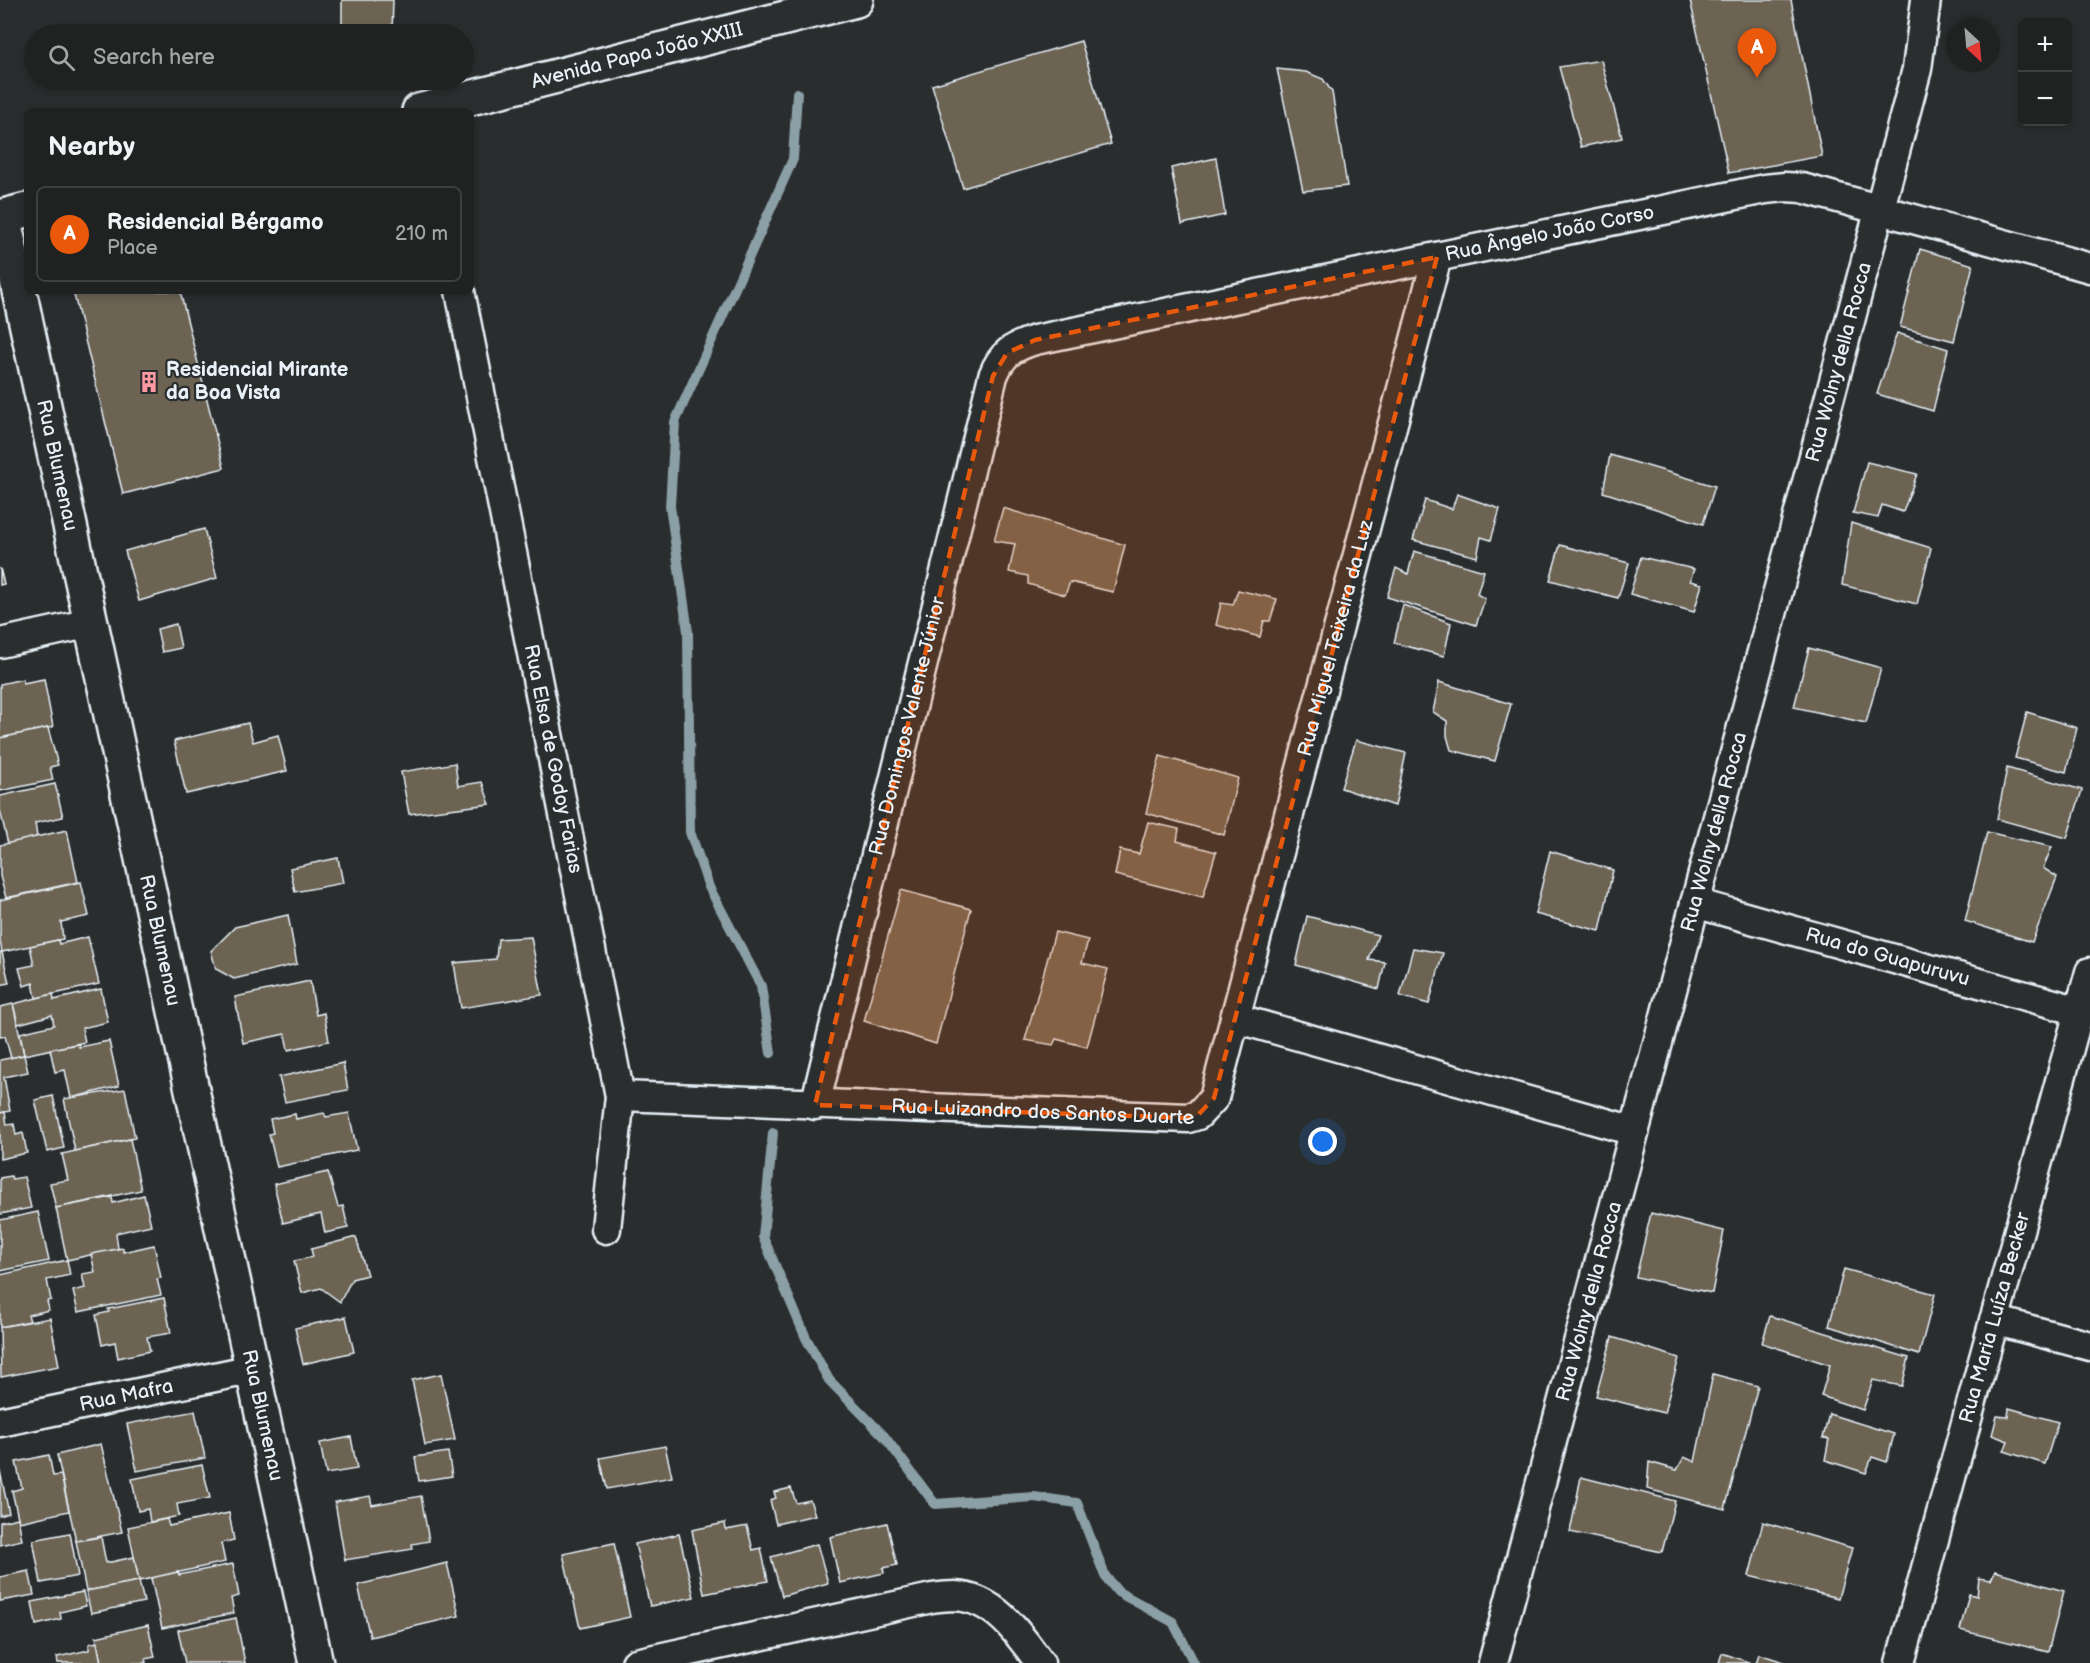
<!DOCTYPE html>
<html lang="en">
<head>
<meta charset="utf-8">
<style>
  body { margin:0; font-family:"Balsamiq Sans",sans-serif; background:#2d2f2f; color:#f1f3f6 }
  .controls { position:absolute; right:18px; top:18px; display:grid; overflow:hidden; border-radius:9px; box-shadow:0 3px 9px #0003 }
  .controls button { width:54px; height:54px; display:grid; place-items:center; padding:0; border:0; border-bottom:2px solid #3d3f40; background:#202222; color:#f1f3f6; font:30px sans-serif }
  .compass { position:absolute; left:1946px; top:18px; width:54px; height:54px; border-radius:50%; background:#202222; box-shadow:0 3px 9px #0003; rotate:154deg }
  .you { position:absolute; left:1323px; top:1142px; width:21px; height:21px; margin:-15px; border:4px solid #fff; border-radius:50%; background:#1a73e8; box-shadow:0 0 0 9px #1a73e833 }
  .badge { display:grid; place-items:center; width:39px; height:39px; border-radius:50%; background:#ea580c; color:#fff; font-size:20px; font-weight:700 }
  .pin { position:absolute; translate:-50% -50px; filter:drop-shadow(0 2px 3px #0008) }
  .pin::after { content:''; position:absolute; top:32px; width:21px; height:18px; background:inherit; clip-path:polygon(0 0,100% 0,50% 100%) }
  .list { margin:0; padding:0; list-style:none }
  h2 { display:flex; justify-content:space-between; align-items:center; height:78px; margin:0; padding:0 24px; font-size:26px }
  h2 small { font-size:20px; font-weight:400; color:#a2a4a5 }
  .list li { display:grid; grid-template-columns:39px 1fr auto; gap:18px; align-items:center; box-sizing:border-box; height:96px; margin:0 12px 12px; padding:0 12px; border:2px solid #3d3f40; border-radius:9px }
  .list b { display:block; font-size:22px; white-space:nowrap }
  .list p { margin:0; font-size:20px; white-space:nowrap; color:#a2a4a5 }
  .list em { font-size:20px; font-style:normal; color:#a2a4a5 }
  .icon { flex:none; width:33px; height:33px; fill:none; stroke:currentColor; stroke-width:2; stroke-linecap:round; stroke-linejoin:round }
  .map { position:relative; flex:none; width:2090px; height:1663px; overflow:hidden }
  .search { position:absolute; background:#202222; box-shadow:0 3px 9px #0003; left:24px; top:24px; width:450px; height:66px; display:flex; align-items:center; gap:15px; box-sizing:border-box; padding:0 21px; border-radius:33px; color:#a2a4a5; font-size:22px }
  .panel { position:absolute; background:#202222; box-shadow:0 3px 9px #0003; left:24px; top:108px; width:450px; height:186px; border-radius:9px }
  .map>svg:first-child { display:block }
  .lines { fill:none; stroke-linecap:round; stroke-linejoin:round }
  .stream { stroke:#8a9fa6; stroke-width:10 }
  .building { fill:#6c6353; stroke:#e8f1f8; stroke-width:1.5 }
  .minor-casing { stroke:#e8f1f8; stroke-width:33 }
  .tertiary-casing { stroke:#e8f1f8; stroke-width:38 }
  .secondary-casing { stroke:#e8f1f8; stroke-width:38 }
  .minor { stroke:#2a2d2e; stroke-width:28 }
  .tertiary { stroke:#2a2d2e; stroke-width:33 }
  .secondary { stroke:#2a2d2e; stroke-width:33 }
  .marked { fill:#e8590c; fill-opacity:0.2; stroke:#e8590c; stroke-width:4.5; stroke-dasharray:12 8; stroke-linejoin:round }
  .labels { text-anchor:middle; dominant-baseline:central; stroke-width:4.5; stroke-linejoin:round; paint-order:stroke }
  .street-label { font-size:20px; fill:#e8f1f8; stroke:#2a2d2e }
  .poi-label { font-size:20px; font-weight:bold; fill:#e8f1f8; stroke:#2a2d2e; text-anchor:start }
</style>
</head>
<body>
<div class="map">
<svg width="2090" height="1663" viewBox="0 0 2090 1663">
  <rect width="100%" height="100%" fill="#2a2d2e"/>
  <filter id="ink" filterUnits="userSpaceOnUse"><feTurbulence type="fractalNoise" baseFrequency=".0167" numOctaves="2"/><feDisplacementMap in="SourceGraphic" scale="12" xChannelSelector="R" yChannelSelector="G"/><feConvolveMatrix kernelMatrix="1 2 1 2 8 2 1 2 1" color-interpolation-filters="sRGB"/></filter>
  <g filter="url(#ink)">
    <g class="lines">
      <g class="stream">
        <path d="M771,1053L761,986L709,887L690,832L688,632L670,506L675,422L793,159L797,93"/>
        <path d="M773,1133L763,1237L806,1338L829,1380L884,1436L935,1504L1034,1497L1077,1503L1105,1576L1118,1592L1173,1622L1194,1663"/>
      </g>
    </g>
    <g class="building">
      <path d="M342,0H393L392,34H342Z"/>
      <path d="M1690,0H1791L1822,156L1729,173Z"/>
      <path d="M1081,41L1111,144L963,188L932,85Z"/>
      <path d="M1601,60L1622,138L1581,147L1559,67Z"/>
      <path d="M1277,69L1306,72L1323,79L1332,92L1347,186L1303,191Z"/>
      <path d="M1216,158L1225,215L1182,224L1171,168Z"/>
      <path d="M1920,249L1973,265L1954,341L1900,327Z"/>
      <path d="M88,291H180L224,468L123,494L74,295Z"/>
      <path d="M1897,333L1948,349L1933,411L1877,394Z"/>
      <path d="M1610,455L1715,486L1703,524L1603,492Z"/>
      <path d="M1867,462L1917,474L1903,512L1882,505L1878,518L1853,513Z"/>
      <path d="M1457,494L1500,509L1491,540L1481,537L1477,557L1413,540L1425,500L1452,509Z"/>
      <path d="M1003,508L1125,545L1113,592L1070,582L1065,595L1028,584V576L1009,572L1015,544L994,541Z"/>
      <path d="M1851,523L1931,548L1917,604L1842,585Z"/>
      <path d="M204,529L217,578L139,601L125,551Z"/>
      <path d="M1560,545L1629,563L1618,598L1550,580Z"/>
      <path d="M1414,551L1484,571L1477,594L1485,599L1476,625L1387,597L1396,568L1408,574Z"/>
      <path d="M1641,557L1694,569L1690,581L1702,584L1694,612L1630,594Z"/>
      <path d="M0,568L4,584L0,585Z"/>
      <path d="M1238,590L1277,599L1270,621H1264L1260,637L1216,625L1221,603L1233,605Z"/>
      <path d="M1403,605L1451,623L1444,656L1394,643Z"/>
      <path d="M176,624L181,648L162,652L157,629Z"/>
      <path d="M1809,648L1881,668L1866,723L1794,707Z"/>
      <path d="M23,679V683L44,679L53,727L0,738V684Z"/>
      <path d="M1439,682L1511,704L1495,761L1451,750L1447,736V721L1433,712Z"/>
      <path d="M2027,712L2077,728L2066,772L2015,758Z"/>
      <path d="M248,723L253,742L278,735L287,771L186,794L174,741Z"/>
      <path d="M48,728L58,765L50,767L53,780L0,791V738Z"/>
      <path d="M1356,740L1406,753L1395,806L1341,788Z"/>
      <path d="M1160,756L1238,778L1224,835L1146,813Z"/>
      <path d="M455,763L458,786L482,782L490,804L409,814L401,772Z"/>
      <path d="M2007,768L2082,790L2067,838L1997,819Z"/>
      <path d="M55,784L63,817L35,823L37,837L8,844L0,810V796Z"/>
      <path d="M1148,822L1179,829L1177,841L1216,852L1203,897L1115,875L1120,850L1139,854Z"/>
      <path d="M67,830L78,882L6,898L0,876V845Z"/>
      <path d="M1987,832L2052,847L2043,868L2057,877L2032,942L1965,921Z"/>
      <path d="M1550,851L1613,870L1600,931L1535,914Z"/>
      <path d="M338,858L343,883L295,892L290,868Z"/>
      <path d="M81,882L89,916L61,922L63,939L2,952L0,941V900Z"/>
      <path d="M901,890L971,909L936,1044L864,1021Z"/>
      <path d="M288,915L297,964L234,979L216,969L211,951L235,927Z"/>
      <path d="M1307,916L1378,935L1369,960L1385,962L1379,989L1296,965Z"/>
      <path d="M1055,932L1088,940L1082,963L1108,969L1087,1047L1056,1039L1053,1045L1025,1040Z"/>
      <path d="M88,937L99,984L36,998L33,983L24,986L19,968L34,965L30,946L58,940L59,944Z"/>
      <path d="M531,937L542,995L461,1008L454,963L496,959L498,939Z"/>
      <path d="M1413,948L1443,953L1429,1004L1400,996Z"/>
      <path d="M0,952H2L9,983L0,985Z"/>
      <path d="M310,981L316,1015L324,1013L329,1041L288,1050L285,1034L243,1043L235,997Z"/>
      <path d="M101,989L108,1022L82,1028L85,1042L24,1055L20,1033L54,1025L52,1015L18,1024L13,1004L53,994L54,1000Z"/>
      <path d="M13,1004L24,1055L11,1058L5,1036L0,1037V1007Z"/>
      <path d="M109,1041L119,1086L71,1098L65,1070L55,1072L50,1049L79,1044V1047Z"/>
      <path d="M24,1055L28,1072L4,1077L10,1111L0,1113V1060Z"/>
      <path d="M343,1063L348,1090L285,1102L279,1077Z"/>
      <path d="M125,1089L135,1138L75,1151L64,1099Z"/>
      <path d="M53,1096L64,1148L47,1152L35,1100Z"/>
      <path d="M5,1112L7,1125L14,1124L16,1135L23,1133L27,1153L0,1159V1113Z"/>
      <path d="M324,1113L326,1117L349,1113L357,1150L277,1167L269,1134L273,1133L270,1119L295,1114L296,1119Z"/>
      <path d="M130,1139L141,1190L56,1208L50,1183L68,1180L62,1154Z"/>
      <path d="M328,1172L338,1207L343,1206L348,1228L325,1233L321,1214L283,1223L274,1184Z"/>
      <path d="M11,1176L12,1179L24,1177L31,1208L0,1214V1178Z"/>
      <path d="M144,1195L151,1225L116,1233L118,1249L67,1260L56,1208L112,1197L113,1203Z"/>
      <path d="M38,1212L49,1261L0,1271V1220Z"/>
      <path d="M1651,1213L1724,1231L1712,1293L1636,1277Z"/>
      <path d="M356,1237L367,1275L352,1279L340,1302L321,1288L302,1293L294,1261L313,1257L311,1249Z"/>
      <path d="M154,1245L161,1278L157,1279L161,1295L78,1312L73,1291L85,1288L82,1274L95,1272L91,1254L123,1248V1252Z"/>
      <path d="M67,1260L70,1275L47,1280L51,1300L47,1301L49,1310L28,1315L30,1321L0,1327V1275Z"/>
      <path d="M1844,1269L1935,1294L1919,1355L1829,1326Z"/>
      <path d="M164,1298L171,1333L147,1337L150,1351L118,1358L115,1342L102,1345L96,1315L109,1312L108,1309Z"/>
      <path d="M1770,1316L1909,1358L1902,1386L1873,1380L1863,1410L1821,1396L1830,1365L1762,1343Z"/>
      <path d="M346,1317L354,1352L303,1364L295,1328Z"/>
      <path d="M50,1318L59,1366L1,1377L0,1327Z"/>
      <path d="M1612,1337L1679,1358L1664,1413L1596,1396Z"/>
      <path d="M441,1374L455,1440L425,1445L412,1380Z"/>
      <path d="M1713,1374L1758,1386L1725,1509L1647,1489L1649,1462L1677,1470L1684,1457L1695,1462Z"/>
      <path d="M2009,1408L2058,1422L2045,1464L2004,1451L2008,1441L1992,1435L1997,1416L2008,1417Z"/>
      <path d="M195,1411L205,1458L137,1471L127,1424Z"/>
      <path d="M1829,1414L1894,1434L1887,1462L1872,1457L1866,1473L1825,1460L1829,1439L1823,1438Z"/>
      <path d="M351,1437L357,1469L326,1474L320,1443Z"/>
      <path d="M101,1444L122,1532L76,1541L57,1455Z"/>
      <path d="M665,1446L672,1477L607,1489L600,1458Z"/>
      <path d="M448,1452L452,1476L419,1481L415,1457Z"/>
      <path d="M49,1455L53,1476L61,1475L69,1511L19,1522L12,1491L22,1488L16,1462Z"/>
      <path d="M202,1465L210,1498L177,1504L179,1516L150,1522L148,1509L138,1511L132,1479Z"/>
      <path d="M0,1471L9,1513L0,1516Z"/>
      <path d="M1581,1477L1675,1501L1662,1552L1570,1532Z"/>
      <path d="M791,1488L796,1503L810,1500L815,1515L776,1524L770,1500L776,1498L774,1492Z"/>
      <path d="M370,1496L372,1505L421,1496L429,1541L412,1544L413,1549L345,1560L335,1502Z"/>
      <path d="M229,1513L234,1540L221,1543L225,1562L139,1581L128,1527L167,1519L169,1526Z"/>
      <path d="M18,1518L22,1540L0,1545V1522Z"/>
      <path d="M1763,1522L1852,1548L1838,1598L1749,1576Z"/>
      <path d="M725,1523L726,1530L747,1526L753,1550L761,1548L768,1581L704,1594L692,1530Z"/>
      <path d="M887,1523L897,1565L883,1568L884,1573L840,1583L830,1537Z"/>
      <path d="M70,1533L78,1576L41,1583L33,1540Z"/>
      <path d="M679,1534L694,1597L650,1606L635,1544Z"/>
      <path d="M101,1537L106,1563L134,1557L139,1581L86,1591L76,1541Z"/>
      <path d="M614,1543L630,1617L580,1628L563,1554Z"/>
      <path d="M817,1544L828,1583L782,1596L771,1557Z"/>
      <path d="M447,1563L459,1616L370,1637L358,1585Z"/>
      <path d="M233,1564L239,1596L231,1598L234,1613L162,1628L151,1578L178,1572L179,1575Z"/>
      <path d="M29,1571L34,1595L0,1601V1577Z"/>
      <path d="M1995,1571L2064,1591L2048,1652L1960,1630L1969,1594L1977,1596L1979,1578L1991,1580Z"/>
      <path d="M139,1581L144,1602L91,1613L86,1591Z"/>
      <path d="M83,1592L86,1606L60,1612L61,1619L36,1625L32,1602Z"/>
      <path d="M236,1618L245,1663H185L178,1630Z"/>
      <path d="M148,1625L155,1657L145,1659L146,1663H101L96,1637Z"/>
      <path d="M97,1642L101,1663H58L57,1657L89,1650V1644Z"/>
      <path d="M1722,1653L1751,1663H1719Z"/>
      <path d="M1759,1654L1787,1663H1756Z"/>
    </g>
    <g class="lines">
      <defs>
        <g id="minor">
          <path id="s1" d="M460,291L620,1096L606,1229"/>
          <path d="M0,643L91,623"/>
          <path id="s2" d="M1695,903L2079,1011"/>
          <path id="s3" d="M1235,1018L1437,257"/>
          <path id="s4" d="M620,1096L1188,1118L1198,1115L1214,1098L1235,1018L1634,1131"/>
          <path id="s5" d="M815,1105L993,376C1002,353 1013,347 1035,340L1765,189L1785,187L1802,188L2090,268"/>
          <path d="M1994,1320L2090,1346"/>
          <path id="s6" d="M0,1422L253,1369"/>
          <path d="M636,1663L932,1598C939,1597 947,1596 955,1596C995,1598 1019,1634 1040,1663"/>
          <path id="s7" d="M1493,1663L1917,69L1926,0"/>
          <path id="s8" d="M1900,1663L2090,972"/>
        </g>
        <g id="tertiary">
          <path id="s9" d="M3,216L316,1663"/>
        </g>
        <g id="secondary">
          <path id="s10" d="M419,111L856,0"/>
          <path d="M0,217L27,210"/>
        </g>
      </defs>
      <use href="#minor" class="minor-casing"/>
      <use href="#tertiary" class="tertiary-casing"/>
      <use href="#secondary" class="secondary-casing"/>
      <use href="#minor" class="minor"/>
      <use href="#tertiary" class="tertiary"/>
      <use href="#secondary" class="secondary"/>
    </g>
  </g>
  <path class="marked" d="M1437,257L1214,1098L1198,1115L1188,1118L815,1105L993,376L1007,353L1035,340Z"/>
  <defs>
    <symbol id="building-bare" viewBox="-9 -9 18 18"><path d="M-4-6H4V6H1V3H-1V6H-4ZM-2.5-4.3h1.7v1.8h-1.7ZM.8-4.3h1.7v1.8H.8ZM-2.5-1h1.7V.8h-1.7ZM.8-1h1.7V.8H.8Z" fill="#ff9aa2" stroke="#2a2d2e" stroke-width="2.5" paint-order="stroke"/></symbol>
  </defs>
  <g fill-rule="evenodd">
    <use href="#building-bare" x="134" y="367" width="30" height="30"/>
  </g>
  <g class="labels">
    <g class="street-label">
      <text stroke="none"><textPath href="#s10" startOffset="225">Avenida Papa João XXIII</textPath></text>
      <text stroke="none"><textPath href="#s5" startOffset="1334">Rua Ângelo João Corso</textPath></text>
      <text stroke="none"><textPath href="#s7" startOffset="1346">Rua Wolny della Rocca</textPath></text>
      <text stroke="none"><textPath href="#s9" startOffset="255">Rua Blumenau</textPath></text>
      <text stroke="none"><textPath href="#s3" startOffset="393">Rua Miguel Teixeira da Luz</textPath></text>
      <text stroke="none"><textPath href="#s5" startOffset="390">Rua Domingos Valente Júnior</textPath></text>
      <text stroke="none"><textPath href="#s1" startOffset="477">Rua Elsa de Godoy Farias</textPath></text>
      <text stroke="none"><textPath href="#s7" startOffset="860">Rua Wolny della Rocca</textPath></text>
      <text stroke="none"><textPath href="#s9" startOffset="741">Rua Blumenau</textPath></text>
      <text stroke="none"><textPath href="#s2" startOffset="200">Rua do Guapuruvu</textPath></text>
      <text stroke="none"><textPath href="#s4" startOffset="423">Rua Luizandro dos Santos Duarte</textPath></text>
      <text stroke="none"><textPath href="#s7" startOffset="374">Rua Wolny della Rocca</textPath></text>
      <text stroke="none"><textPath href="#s8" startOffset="358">Rua Maria Luíza Becker</textPath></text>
      <text stroke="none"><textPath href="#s6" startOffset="129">Rua Mafra</textPath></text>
      <text stroke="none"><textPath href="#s9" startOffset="1227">Rua Blumenau</textPath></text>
    </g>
    <g class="poi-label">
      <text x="166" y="370">Residencial Mirante<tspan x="166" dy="23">da Boa Vista</tspan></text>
    </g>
  </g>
</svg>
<div class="controls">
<button>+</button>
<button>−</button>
</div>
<svg class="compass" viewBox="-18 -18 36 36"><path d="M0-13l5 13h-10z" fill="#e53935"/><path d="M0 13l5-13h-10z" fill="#a2a4a5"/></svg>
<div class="you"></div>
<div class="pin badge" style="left:1757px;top:78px">A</div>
<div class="search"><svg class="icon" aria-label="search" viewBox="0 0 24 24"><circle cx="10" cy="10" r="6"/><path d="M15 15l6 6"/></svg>Search here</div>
<section class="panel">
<h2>Nearby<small></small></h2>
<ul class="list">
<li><span class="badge">A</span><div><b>Residencial Bérgamo</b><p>Place</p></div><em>210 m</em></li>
</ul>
</section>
</div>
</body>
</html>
